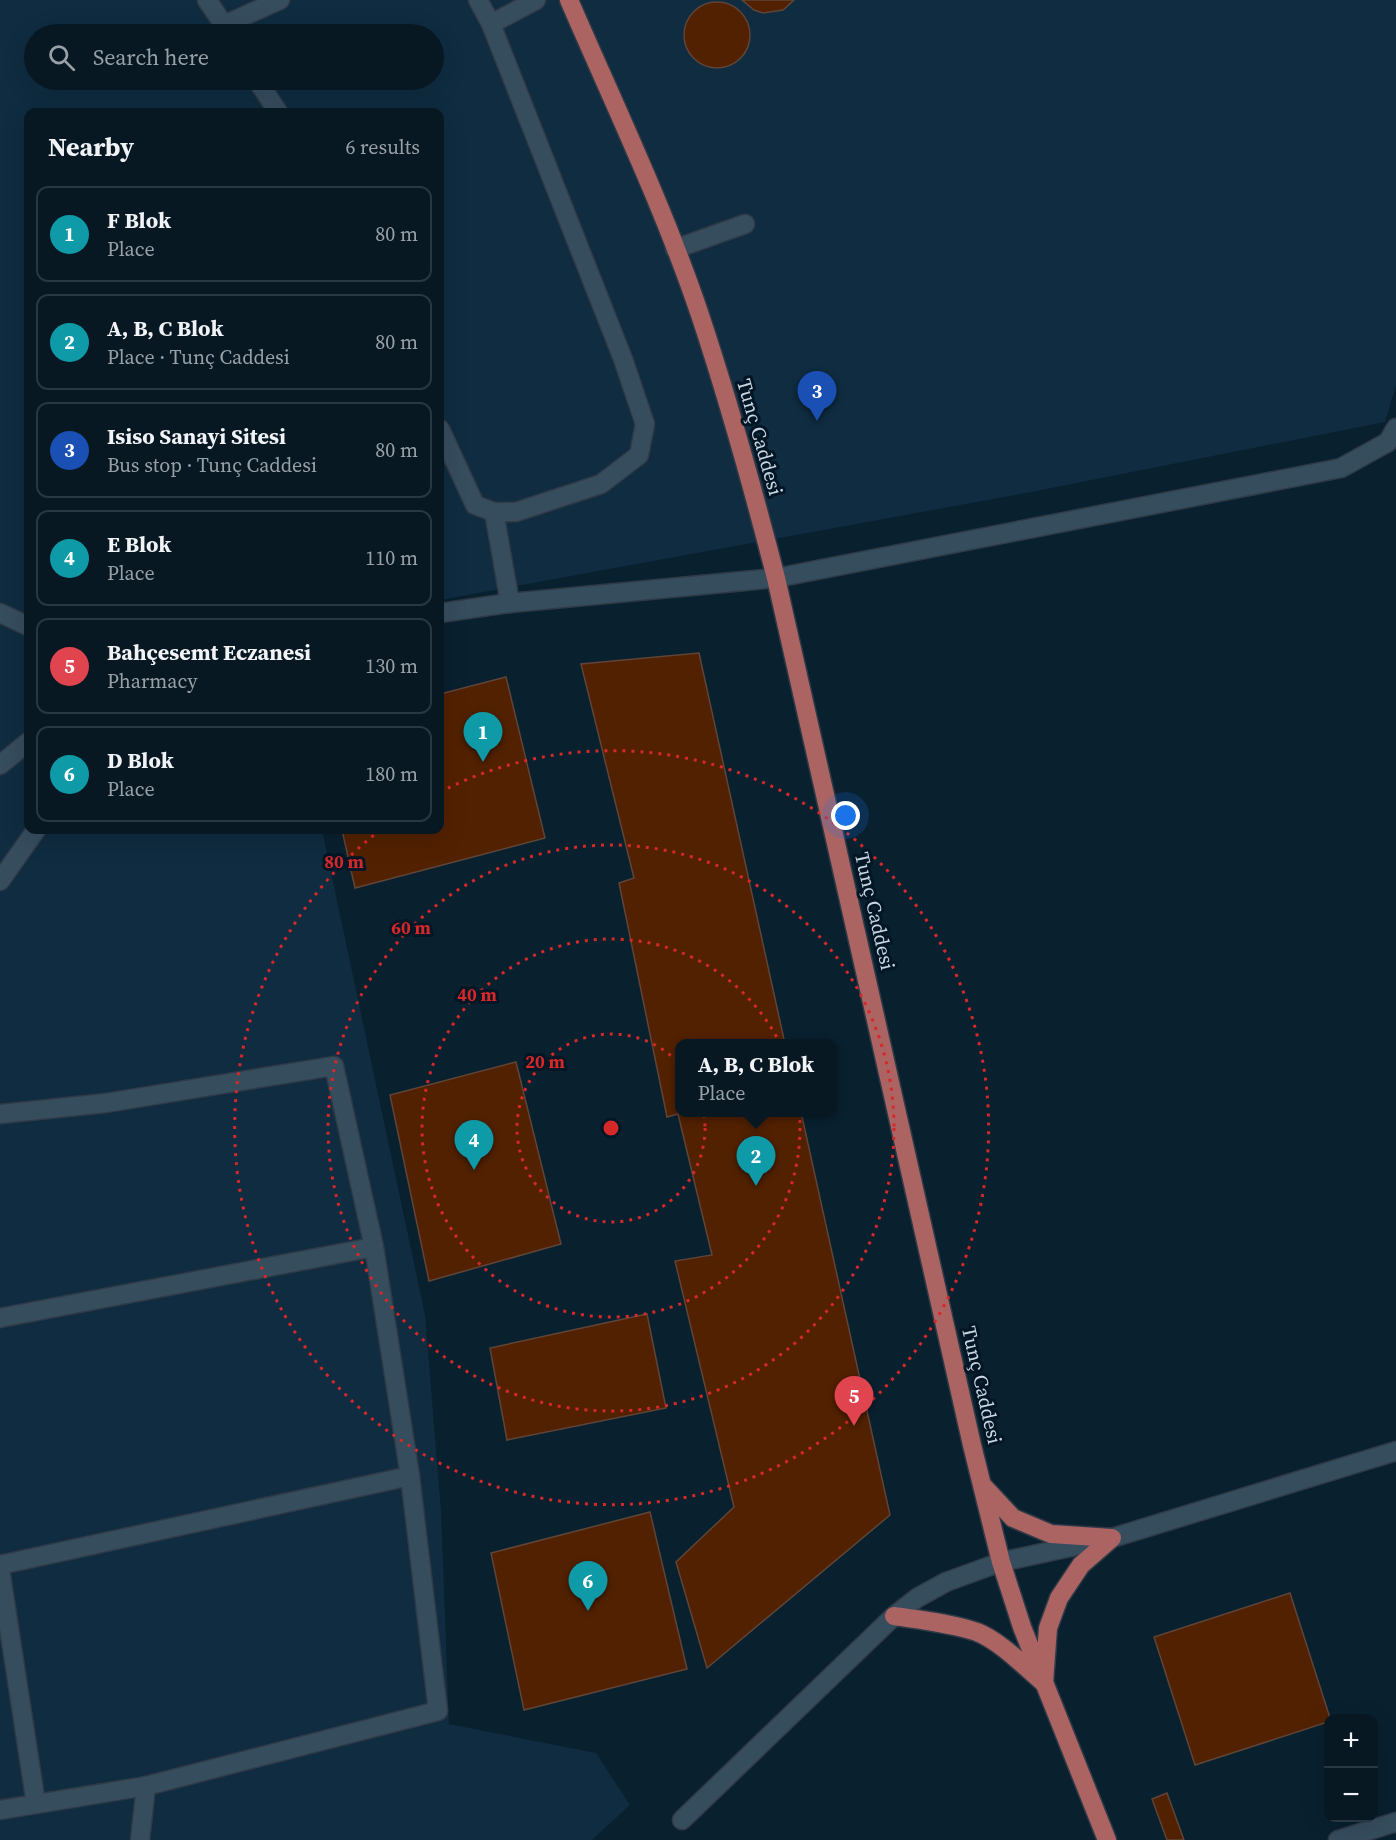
<!DOCTYPE html>
<html lang="en">
<head>
<meta charset="utf-8">
<style>
  body { margin:0; font-family:"Source Serif 4",serif; background:#152530; color:#f1f3f6 }
  .controls { position:absolute; right:18px; bottom:18px; display:grid; overflow:hidden; border-radius:12px; box-shadow:0 6px 24px #0002 }
  .controls button { width:54px; height:54px; display:grid; place-items:center; padding:0; border:0; border-bottom:2px solid #283741; background:#071823; color:#f1f3f6; font:30px sans-serif }
  .you { position:absolute; left:846px; top:816px; width:21px; height:21px; margin:-15px; border:4px solid #fff; border-radius:50%; background:#1a73e8; box-shadow:0 0 0 9px #1a73e833 }
  .badge { display:grid; place-items:center; width:39px; height:39px; border-radius:50%; background:#0f766e; color:#fff; font-size:20px; font-weight:700 }
  .pin { position:absolute; translate:-50% -50px; filter:drop-shadow(0 2px 3px #0008) }
  .pin::after { content:''; position:absolute; top:32px; width:21px; height:18px; background:inherit; clip-path:polygon(0 0,100% 0,50% 100%) }
  .popup { position:absolute; left:675px; top:1039px; width:162px; height:78px; box-sizing:border-box; display:grid; place-content:center; border-radius:12px; background:#071823; filter:drop-shadow(0 2px 4px #0005); font-size:20px; white-space:nowrap; color:#98a0a6 }
  .popup b { font-size:22px; color:#f1f3f6 }
  .popup::after { content:''; position:absolute; left:50%; top:100%; margin-left:-12px; border:12px solid transparent; border-top-color:#071823 }
  .list { margin:0; padding:0; list-style:none }
  h2 { display:flex; justify-content:space-between; align-items:center; height:78px; margin:0; padding:0 24px; font-size:26px }
  h2 small { font-size:20px; font-weight:400; color:#98a0a6 }
  .list li { display:grid; grid-template-columns:39px 1fr auto; gap:18px; align-items:center; box-sizing:border-box; height:96px; margin:0 12px 12px; padding:0 12px; border:2px solid #283741; border-radius:12px }
  .list b { display:block; font-size:22px; white-space:nowrap }
  .list p { margin:0; font-size:20px; white-space:nowrap; color:#98a0a6 }
  .list em { font-size:20px; font-style:normal; color:#98a0a6 }
  .icon { flex:none; width:33px; height:33px; fill:none; stroke:currentColor; stroke-width:2; stroke-linecap:round; stroke-linejoin:round }
  .map { position:relative; flex:none; width:1396px; height:1840px; overflow:hidden }
  .search { position:absolute; background:#071823; box-shadow:0 6px 24px #0002; left:24px; top:24px; width:420px; height:66px; display:flex; align-items:center; gap:15px; box-sizing:border-box; padding:0 21px; border-radius:33px; color:#98a0a6; font-size:22px }
  .panel { position:absolute; background:#071823; box-shadow:0 6px 24px #0002; left:24px; top:108px; width:420px; height:726px; border-radius:12px }
  .map>svg:first-child { display:block }
  .built { fill:#0f2c40; fill-rule:evenodd }
  .building { fill:#522101; stroke:#5f4538; stroke-width:1.5 }
  .lines { fill:none; stroke-linecap:round; stroke-linejoin:round }
  .minor-casing { stroke:#303a47; stroke-width:21 }
  .major-casing { stroke:#303a47; stroke-width:21 }
  .minor { stroke:#364d5e; stroke-width:18 }
  .major { stroke:#ac6463; stroke-width:18 }
  .ring { fill:none; stroke:#d62828; stroke-width:3; stroke-dasharray:3 6 }
  .labels { text-anchor:middle; dominant-baseline:central; stroke-width:6; stroke-linejoin:round; paint-order:stroke }
  .street-label { font-size:20px; fill:#c9d6e1; stroke:#021625 }
  .centre { fill:#d62828; stroke:#021625; stroke-width:3 }
  .ring-label { font-size:18px; text-anchor:middle; font-weight:bold; fill:#d62828; stroke:#021625; stroke-width:6; stroke-linejoin:round; paint-order:stroke }
</style>
</head>
<body>
<div class="map">
<svg width="1396" height="1840" viewBox="0 0 1396 1840">
  <rect width="100%" height="100%" fill="#09202f"/>
  <path class="built" d="M0,0H1396V385L1385,422L1026,493L440,600V112H28V830H322L425,1315L441,1510L449,1724L596,1753L630,1805L592,1840H0ZM34,34H434V80H34Z"/>
  <g class="building">
    <path d="M742,0H794L783,10L763,13L754,10Z"/>
    <circle cx="717" cy="35" r="33"/>
    <path d="M699,653L785,1044H680V1112H801L890,1515L707,1668L676,1562L734,1507L675,1261L712,1255L678,1114L667,1117L619,883L634,878L581,664Z"/>
    <path d="M506,677L545,838L355,888L342,830H440V694Z"/>
    <path d="M516,1062L561,1244L429,1281L390,1095Z"/>
    <path d="M647,1314L666,1408L507,1440L490,1348Z"/>
    <path d="M650,1512L687,1669L524,1710L491,1553Z"/>
    <path d="M1290,1593L1330,1718L1328,1722L1195,1765L1154,1637Z"/>
    <path d="M1167,1793L1184,1840H1167L1152,1799Z"/>
  </g>
  <g class="lines">
    <defs>
      <g id="minor">
        <path d="M207,0L230,34"/>
        <path d="M478,0L491,24L536,0"/>
        <path d="M224,25L280,0"/>
        <path d="M257,80L278,112"/>
        <path d="M675,249L745,224"/>
        <path d="M440,429L475,505L494,512H516L601,484L639,455L645,424L623,359L491,24"/>
        <path d="M494,512L510,603"/>
        <path d="M0,613L28,626"/>
        <path d="M440,613L510,603L776,578L1341,468L1388,442L1396,428"/>
        <path d="M0,765L28,742"/>
        <path d="M0,881L36,830"/>
        <path d="M0,1114L106,1103L334,1066L374,1247L410,1476L438,1711L146,1786L0,1810"/>
        <path d="M0,1318L374,1247"/>
        <path d="M0,1565L410,1476"/>
        <path d="M0,1569L36,1804"/>
        <path d="M682,1820L894,1616L917,1598L946,1582L1001,1562L1112,1538L1396,1451"/>
        <path d="M140,1840L146,1786"/>
        <path d="M1338,1840L1396,1822"/>
      </g>
      <g id="major">
        <path d="M569,0C614,104 664,208 700,315C729,402 753,489 776,578L972,1445L1001,1562L1022,1627L1107,1840"/>
        <path d="M894,1616C921,1620 950,1623 977,1632C1000,1641 1025,1667 1044,1683L1048,1628L1059,1598L1081,1565L1112,1538L1051,1534L1013,1518L983,1486"/>
      </g>
    </defs>
    <use href="#minor" class="minor-casing"/>
    <use href="#major" class="major-casing"/>
    <use href="#minor" class="minor"/>
    <use href="#major" class="major"/>
  </g>
  <g class="ring">
    <circle cx="611" cy="1128" r="94"/>
    <circle cx="611" cy="1128" r="189"/>
    <circle cx="611" cy="1128" r="283"/>
    <path d="M440 792A377 377 0 1 1 379 831"/>
  </g>
  <g class="labels">
    <g class="street-label">
      <text transform="translate(760 437) rotate(74)">Tunç Caddesi</text>
      <text transform="translate(875 911) rotate(77)">Tunç Caddesi</text>
      <text transform="translate(982 1385) rotate(77)">Tunç Caddesi</text>
    </g>
  </g>
  <circle cx="611" cy="1128" r="9" class="centre"/>
  <g class="ring-label">
    <text x="344" y="868">80 m</text>
    <text x="411" y="934">60 m</text>
    <text x="477" y="1001">40 m</text>
    <text x="545" y="1068">20 m</text>
  </g>
</svg>
<div class="controls">
<button>+</button>
<button>−</button>
</div>
<div class="you"></div>
<div class="pin badge" style="left:483px;top:762px;background:#0f9aa8">1</div>
<div class="pin badge" style="left:756px;top:1186px;background:#0f9aa8">2</div>
<div class="popup"><b>A, B, C Blok</b>Place</div>
<div class="pin badge" style="left:817px;top:421px;background:#1a4fb4">3</div>
<div class="pin badge" style="left:474px;top:1170px;background:#0f9aa8">4</div>
<div class="pin badge" style="left:854px;top:1426px;background:#e0444e">5</div>
<div class="pin badge" style="left:588px;top:1611px;background:#0f9aa8">6</div>
<div class="search"><svg class="icon" aria-label="search" viewBox="0 0 24 24"><circle cx="10" cy="10" r="6"/><path d="M15 15l6 6"/></svg>Search here</div>
<section class="panel">
<h2>Nearby<small>6 results</small></h2>
<ul class="list">
<li><span class="badge" style="background:#0f9aa8">1</span><div><b>F Blok</b><p>Place</p></div><em>80 m</em></li>
<li><span class="badge" style="background:#0f9aa8">2</span><div><b>A, B, C Blok</b><p>Place · Tunç Caddesi</p></div><em>80 m</em></li>
<li><span class="badge" style="background:#1a4fb4">3</span><div><b>Isiso Sanayi Sitesi</b><p>Bus stop · Tunç Caddesi</p></div><em>80 m</em></li>
<li><span class="badge" style="background:#0f9aa8">4</span><div><b>E Blok</b><p>Place</p></div><em>110 m</em></li>
<li><span class="badge" style="background:#e0444e">5</span><div><b>Bahçesemt Eczanesi</b><p>Pharmacy</p></div><em>130 m</em></li>
<li><span class="badge" style="background:#0f9aa8">6</span><div><b>D Blok</b><p>Place</p></div><em>180 m</em></li>
</ul>
</section>
</div>
</body>
</html>
